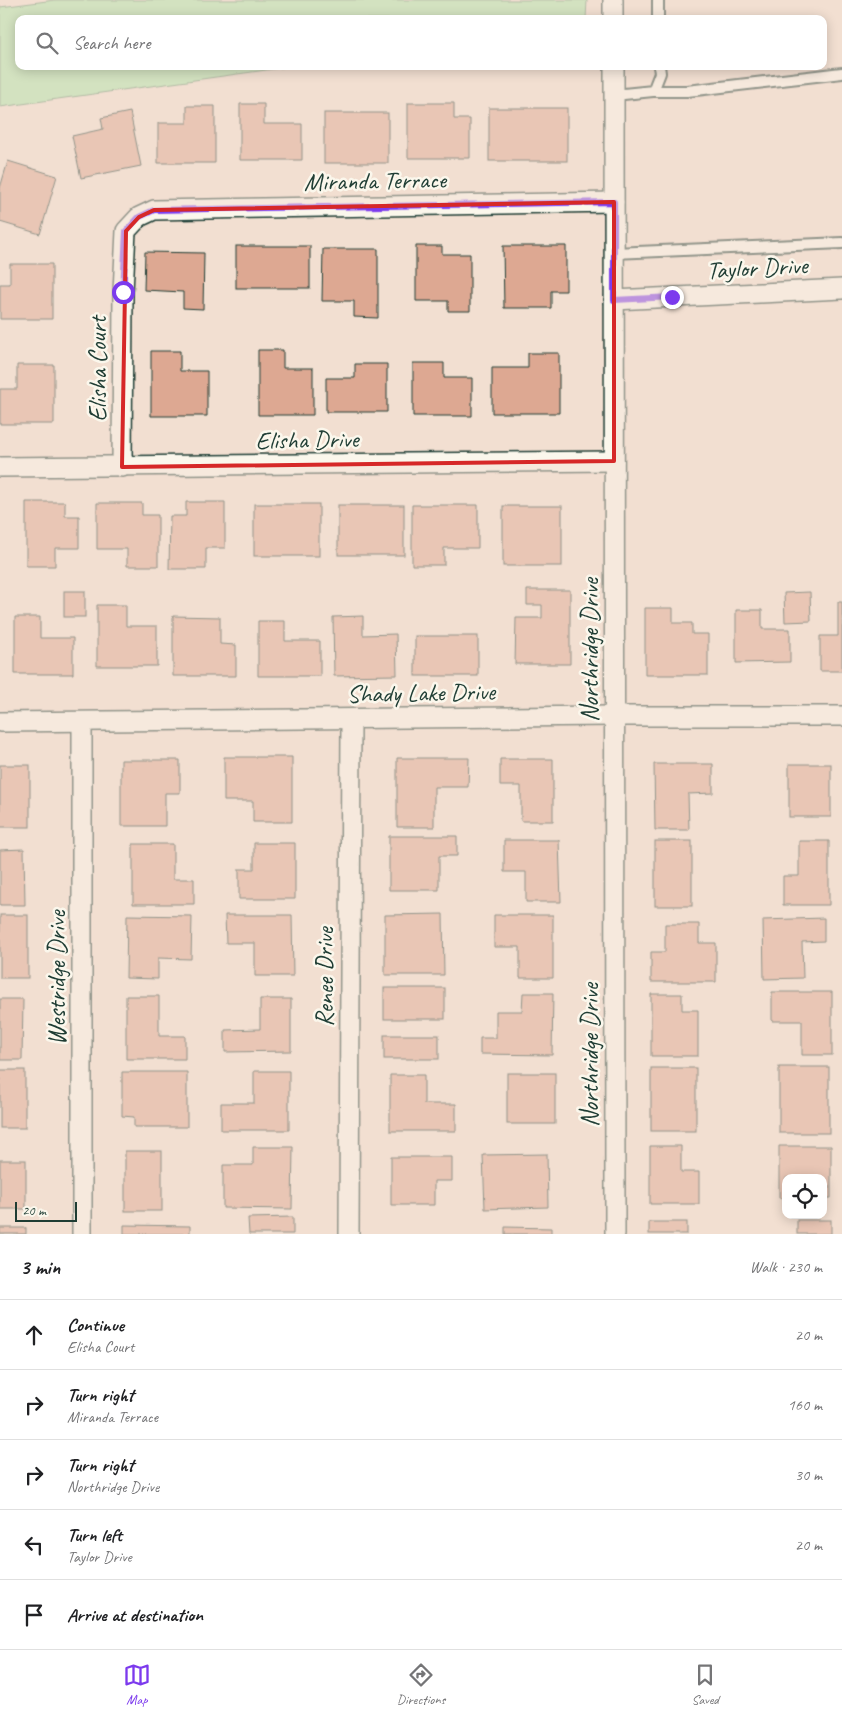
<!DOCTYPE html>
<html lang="en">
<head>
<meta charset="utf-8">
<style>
  body { margin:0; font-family:Caveat,sans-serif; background:#f2f2f2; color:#202124 }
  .controls { position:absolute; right:15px; bottom:15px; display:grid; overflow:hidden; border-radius:10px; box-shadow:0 2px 12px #0003 }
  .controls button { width:45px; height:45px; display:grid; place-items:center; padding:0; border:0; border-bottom:1px solid #e0e0e0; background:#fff; color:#202124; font:25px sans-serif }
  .scale { position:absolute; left:15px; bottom:12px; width:62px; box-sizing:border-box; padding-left:5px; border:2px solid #1f3d34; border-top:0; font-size:14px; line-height:18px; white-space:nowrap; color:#1f3d34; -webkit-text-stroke:4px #fbf7ec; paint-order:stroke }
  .stop { position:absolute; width:15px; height:15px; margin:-11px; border:4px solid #7c3aed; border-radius:50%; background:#fff }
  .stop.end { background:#7c3aed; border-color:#fff; box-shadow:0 1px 5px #0008 }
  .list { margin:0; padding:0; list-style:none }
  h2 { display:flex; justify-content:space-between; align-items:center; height:65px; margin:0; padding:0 20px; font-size:21px }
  h2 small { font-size:16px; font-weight:400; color:#757577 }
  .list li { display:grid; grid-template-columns:32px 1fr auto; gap:15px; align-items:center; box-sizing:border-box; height:70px; padding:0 20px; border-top:1px solid #e0e0e0 }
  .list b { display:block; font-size:19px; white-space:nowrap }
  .list p { margin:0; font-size:16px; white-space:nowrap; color:#757577 }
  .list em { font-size:16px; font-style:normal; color:#757577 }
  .icon { flex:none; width:28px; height:28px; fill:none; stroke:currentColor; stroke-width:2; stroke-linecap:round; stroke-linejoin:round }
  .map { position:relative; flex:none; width:842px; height:1234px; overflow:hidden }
  .search { position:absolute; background:#fff; box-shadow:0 2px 12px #0003; left:15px; right:15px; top:15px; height:55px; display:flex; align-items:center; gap:12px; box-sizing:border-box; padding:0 18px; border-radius:10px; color:#757577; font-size:19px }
  .sheet { height:415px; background:#fff }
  nav { display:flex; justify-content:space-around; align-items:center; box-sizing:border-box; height:70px; border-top:1px solid #e0e0e0; background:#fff; font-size:14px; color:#757577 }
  nav a { display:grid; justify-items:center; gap:2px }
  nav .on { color:#7c3aed }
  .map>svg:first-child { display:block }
  .grass { fill:#ade7ab; stroke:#669270 }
  .building { fill:#dda892; stroke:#1f3d34 }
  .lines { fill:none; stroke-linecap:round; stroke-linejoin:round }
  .service-casing { stroke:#1f3d34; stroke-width:14 }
  .minor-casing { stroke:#1f3d34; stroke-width:22 }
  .service { stroke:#fbf7ec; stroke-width:10 }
  .minor { stroke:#fbf7ec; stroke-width:19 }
  .route { stroke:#7c3aed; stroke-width:6 }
  .marked { fill:none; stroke:#d62828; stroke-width:4; stroke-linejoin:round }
  .labels { text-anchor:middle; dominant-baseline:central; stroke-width:5; stroke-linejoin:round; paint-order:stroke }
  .street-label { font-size:25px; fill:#1f3d34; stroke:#fbf7ec }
</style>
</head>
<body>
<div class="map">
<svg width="842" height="1234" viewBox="0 0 842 1234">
  <rect width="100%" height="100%" fill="#f2dfd1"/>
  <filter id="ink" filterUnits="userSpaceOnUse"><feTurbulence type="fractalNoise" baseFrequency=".02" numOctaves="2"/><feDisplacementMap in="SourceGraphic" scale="10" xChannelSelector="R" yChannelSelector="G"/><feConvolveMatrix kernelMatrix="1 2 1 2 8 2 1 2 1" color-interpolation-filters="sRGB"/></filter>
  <g filter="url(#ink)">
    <path class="grass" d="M55,0H587L586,19H19V66H295L0,107V7Z"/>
    <g class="building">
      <path d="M408,103H454V119H470V158H408Z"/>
      <path d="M240,104H264V124H302V160H240Z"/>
      <path d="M187,106H215V163H158V123H187Z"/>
      <rect x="489" y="108" width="78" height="53"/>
      <path d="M130,112L141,166L81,178L72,136L103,129L101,118Z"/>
      <rect x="324" y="113" width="64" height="50"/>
      <path d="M8,161L57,176L40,234L0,222V188Z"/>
      <rect x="236" y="246" width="74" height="42"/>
      <path d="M416,246H442V254H470V311H448V301H416Z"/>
      <path d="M503,246H566V291H551V308H504Z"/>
      <path d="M323,249H378V318L354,317V301H322Z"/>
      <path d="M145,252L204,253L203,309L183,308V292L144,290Z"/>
      <path d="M10,264H52V319H0V284H10Z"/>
      <path d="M258,350H283V368H313V415H258Z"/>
      <path d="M151,351H180V371H207V416H151Z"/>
      <path d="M528,353H559V413H492V368H528Z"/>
      <path d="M413,363H444V378H472V416H413Z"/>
      <path d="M355,364H387V412H326V378H355Z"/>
      <path d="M17,365H54V424H0V389H17Z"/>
      <path d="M26,502H65V516H79V548H55V566H26Z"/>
      <path d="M186,502H225V548H206V569H169L170,516H186Z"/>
      <path d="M97,503H142V515H158V566H127V549H97Z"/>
      <rect x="254" y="504" width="65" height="52"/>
      <rect x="338" y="505" width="66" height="50"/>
      <path d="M412,505H478V548H444V565H412Z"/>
      <rect x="503" y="506" width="59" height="60"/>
      <path d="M527,590H570V664H515L516,618H542V605H527Z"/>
      <rect x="64" y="591" width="21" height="26"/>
      <path d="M810,592L811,621L785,622L784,593Z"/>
      <path d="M838,602H842V671H820V636H838Z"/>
      <path d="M97,605H126V626H157V666H97Z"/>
      <path d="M645,608H673V623H692V634H708V675H645Z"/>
      <path d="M736,610H762V629H790V662L736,663Z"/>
      <path d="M173,616L220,617V644L236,645V676H173Z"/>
      <path d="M363,616V635L396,634L397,675L334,676L333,617Z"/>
      <path d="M15,617H40V638H73V674H15Z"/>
      <path d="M258,621H285V641H320V676H258Z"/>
      <rect x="415" y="636" width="63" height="40"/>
      <path d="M224,757H292V822H253V801H224Z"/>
      <path d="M397,758H469L468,787H434V827H397Z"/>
      <path d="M500,759H553V821H521V786H500Z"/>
      <path d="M121,760H180V793H165V826H121Z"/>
      <path d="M654,764H713V793L688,794L689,830H655Z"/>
      <rect x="789" y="764" width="42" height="53"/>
      <rect x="0" y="765" width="30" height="62"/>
      <path d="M389,836H457V856H439V890H389Z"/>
      <path d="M504,840H559L561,902H526V872H504Z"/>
      <rect x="655" y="841" width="37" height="65"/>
      <path d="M799,841H829V905H783V876H799Z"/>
      <path d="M254,843H295V899H239V869H254Z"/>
      <path d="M133,844H173V879H194V904H133Z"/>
      <path d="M24,849L25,905H0V850Z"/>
      <path d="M443,914L444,975H385V915Z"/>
      <rect x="0" y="915" width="28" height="63"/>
      <path d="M127,915L192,916L191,959L158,958V979L126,978Z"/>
      <path d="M225,915H292L293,976H255V943H226Z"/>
      <path d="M494,915H553V978H520V947H494Z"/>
      <path d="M824,918V941L802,942L803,978L764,979L763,920Z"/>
      <path d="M665,924H699V943H716V982H651V952H665Z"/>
      <rect x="384" y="988" width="61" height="31"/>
      <path d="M772,992H832V1055H802V1021H772Z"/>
      <path d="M523,993H553L552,1055L480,1054V1038H496V1011H522Z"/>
      <path d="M651,994H682V1010H698V1056H651Z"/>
      <path d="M126,996H159V1036H185V1059H126Z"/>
      <path d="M0,999H23L22,1060H0Z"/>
      <path d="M260,999H291V1051L225,1052V1030L260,1029Z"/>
      <rect x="384" y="1035" width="55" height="24"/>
      <rect x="779" y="1067" width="50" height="66"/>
      <rect x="651" y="1068" width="45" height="63"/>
      <rect x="0" y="1070" width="25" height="58"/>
      <path d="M254,1071H289V1130H221V1103H254Z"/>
      <path d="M122,1072H187V1127H134V1117L122,1116Z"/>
      <rect x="507" y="1073" width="48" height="51"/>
      <path d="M390,1075H424V1104H456V1131H390Z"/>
      <path d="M650,1146H681V1172H699V1204H650Z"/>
      <path d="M779,1146H831V1198H823V1178H786V1198H779Z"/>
      <path d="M253,1147H293L292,1209L223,1208V1165H253Z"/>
      <rect x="125" y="1151" width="37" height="60"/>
      <path d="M547,1154L548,1207L485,1209L483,1155Z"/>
      <path d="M391,1157H452V1181H434V1205H391Z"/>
      <rect x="0" y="1160" width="26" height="49"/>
      <path d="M293,1217V1234H249L248,1218Z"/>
      <rect x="797" y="1220" width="34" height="14"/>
      <rect x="649" y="1222" width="38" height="12"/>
      <path d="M124,1225L190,1226V1234H124Z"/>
      <path d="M505,1227L551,1228V1234H505Z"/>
      <rect x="0" y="1228" width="26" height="6"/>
    </g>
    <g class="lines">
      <defs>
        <g id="service">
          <path d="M658,0V19"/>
          <path d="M653,91H687L842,73"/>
          <path d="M614,95L653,91L660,73L659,66"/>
          <path d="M614,253L842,243"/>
        </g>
        <g id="minor">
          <path d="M613,0V19"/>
          <path d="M614,66L615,1234"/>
          <path d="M614,300L842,289"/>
          <path d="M0,467L614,461"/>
          <path d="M122,467L123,292L126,231L139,217L154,210L614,202"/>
          <path d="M0,722L615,716H842"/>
          <path d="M82,722V1234"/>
          <path d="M349,1234L351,719"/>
        </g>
      </defs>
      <use href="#service" class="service-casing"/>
      <use href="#minor" class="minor-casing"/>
      <use href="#service" class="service"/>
      <use href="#minor" class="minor"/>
    </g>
  </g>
  <g class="lines" filter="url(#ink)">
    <path class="route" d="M123,292L126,231L139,217L154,210L614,202V300L672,297"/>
  </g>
  <path d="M0 0H842V1234H0ZM614,202V461L122,467L126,231L139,217L154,210Z" fill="#f2dfd1" fill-opacity=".55" fill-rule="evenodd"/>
  <path class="marked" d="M614,202V461L122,467L126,231L139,217L154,210Z"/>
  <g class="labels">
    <g class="street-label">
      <text transform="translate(375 181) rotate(-1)">Miranda Terrace</text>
      <text transform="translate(757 268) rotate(-3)">Taylor Drive</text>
      <text transform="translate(98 369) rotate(-90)">Elisha Court</text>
      <text transform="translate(307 440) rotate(-1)">Elisha Drive</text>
      <text transform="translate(590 650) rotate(-90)">Northridge Drive</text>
      <text transform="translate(421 693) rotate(-1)">Shady Lake Drive</text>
      <text transform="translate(325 977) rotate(-90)">Renee Drive</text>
      <text transform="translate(57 978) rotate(-90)">Westridge Drive</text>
      <text transform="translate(590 1055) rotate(-90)">Northridge Drive</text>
    </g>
  </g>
</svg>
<div class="controls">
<button><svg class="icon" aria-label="locate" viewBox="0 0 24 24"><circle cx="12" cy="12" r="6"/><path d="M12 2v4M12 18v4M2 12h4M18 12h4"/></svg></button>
</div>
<div class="scale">20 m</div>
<div class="stop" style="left:123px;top:292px"></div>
<div class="stop end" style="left:672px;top:297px"></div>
<div class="search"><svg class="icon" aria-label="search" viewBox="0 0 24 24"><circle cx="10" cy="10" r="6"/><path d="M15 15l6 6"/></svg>Search here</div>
</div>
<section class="sheet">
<h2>3 min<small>Walk · 230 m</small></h2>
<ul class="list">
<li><svg class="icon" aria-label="ahead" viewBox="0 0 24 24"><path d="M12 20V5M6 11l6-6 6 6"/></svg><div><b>Continue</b><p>Elisha Court</p></div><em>20 m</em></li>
<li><svg class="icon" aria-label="right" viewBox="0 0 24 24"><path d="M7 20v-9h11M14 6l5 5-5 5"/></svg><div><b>Turn right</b><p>Miranda Terrace</p></div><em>160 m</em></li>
<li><svg class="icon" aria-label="right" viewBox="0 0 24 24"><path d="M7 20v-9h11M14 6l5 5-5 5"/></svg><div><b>Turn right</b><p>Northridge Drive</p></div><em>30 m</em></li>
<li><svg class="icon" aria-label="left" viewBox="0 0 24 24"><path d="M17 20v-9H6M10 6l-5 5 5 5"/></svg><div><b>Turn left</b><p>Taylor Drive</p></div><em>20 m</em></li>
<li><svg class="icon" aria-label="arrive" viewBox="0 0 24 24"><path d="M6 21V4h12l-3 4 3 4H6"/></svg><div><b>Arrive at destination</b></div></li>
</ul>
</section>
<nav>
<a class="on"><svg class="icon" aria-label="map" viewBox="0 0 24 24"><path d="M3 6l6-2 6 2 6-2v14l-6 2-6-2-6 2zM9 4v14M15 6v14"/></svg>Map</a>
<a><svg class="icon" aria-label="directions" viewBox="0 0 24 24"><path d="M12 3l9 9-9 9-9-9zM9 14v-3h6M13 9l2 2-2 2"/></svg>Directions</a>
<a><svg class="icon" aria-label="saved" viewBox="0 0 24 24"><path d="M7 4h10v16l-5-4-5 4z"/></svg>Saved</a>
</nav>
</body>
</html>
